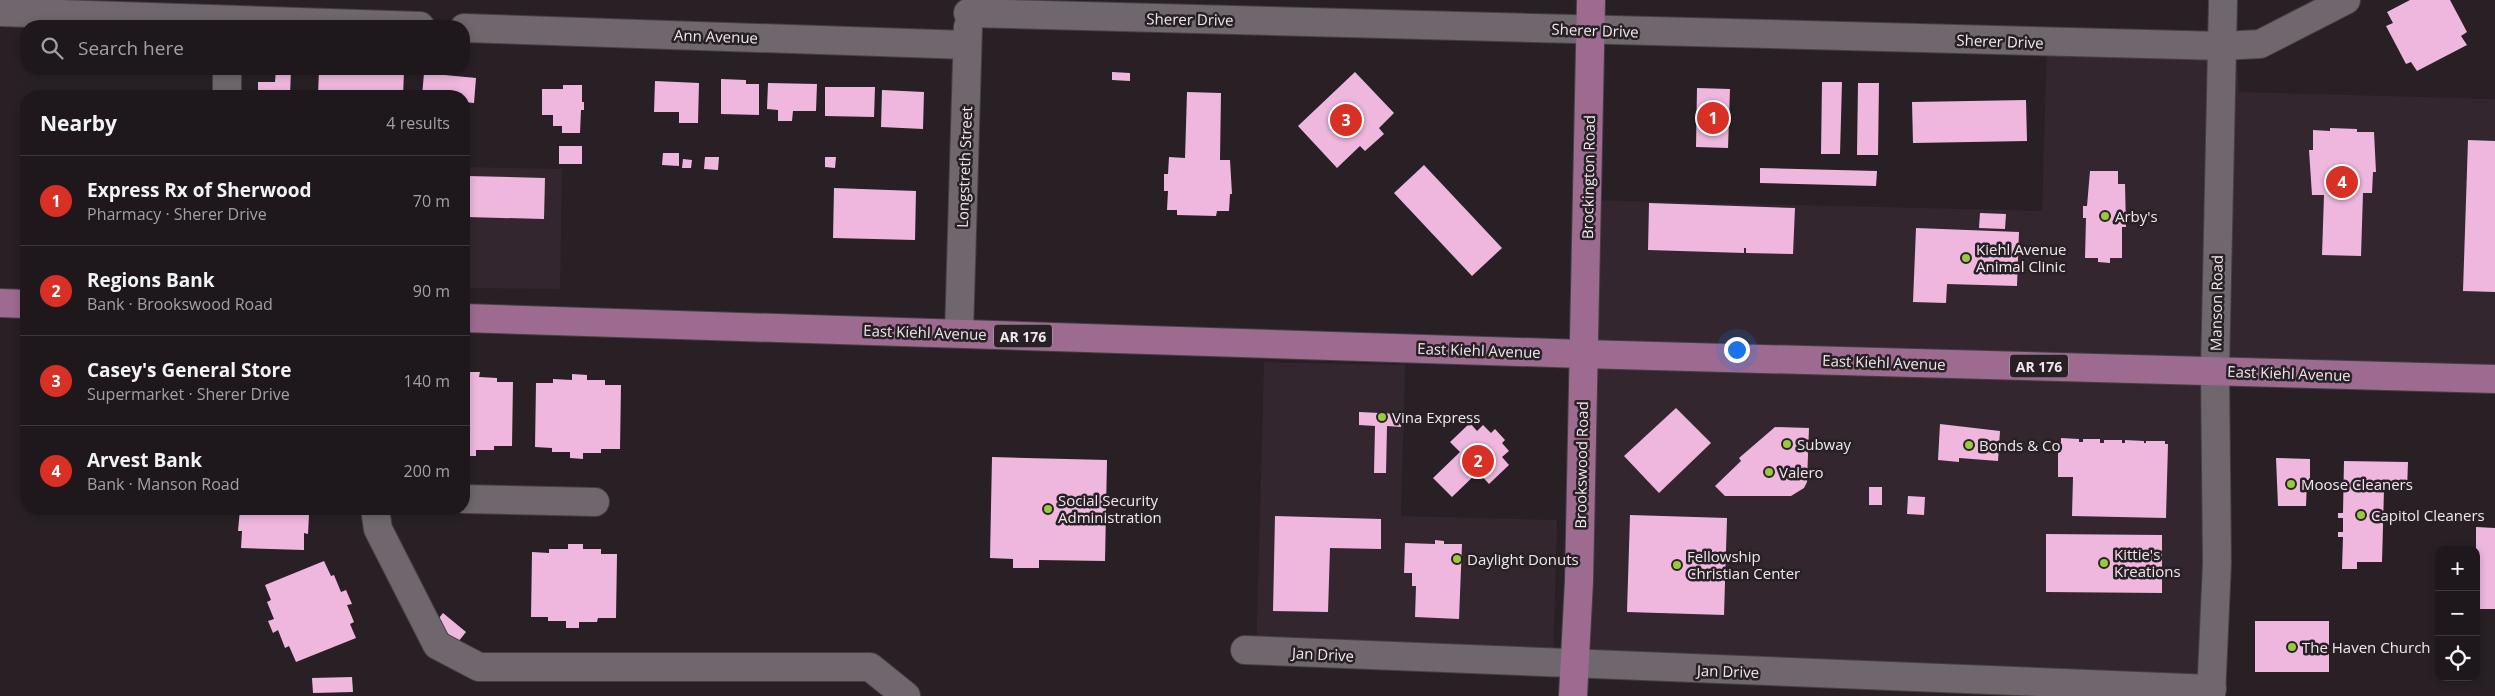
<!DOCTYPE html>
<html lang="en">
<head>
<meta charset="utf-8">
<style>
  body { margin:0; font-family:"Open Sans",sans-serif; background:#262125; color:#f1f3f6 }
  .controls { position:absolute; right:15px; bottom:15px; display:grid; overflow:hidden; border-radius:10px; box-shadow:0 2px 8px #0003 }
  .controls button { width:45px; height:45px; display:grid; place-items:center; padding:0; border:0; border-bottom:1px solid #3c373b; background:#1e181c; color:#f1f3f6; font:25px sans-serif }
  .you { position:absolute; left:1736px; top:349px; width:18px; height:18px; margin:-12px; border:4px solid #fff; border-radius:50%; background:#1a73e8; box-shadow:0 0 0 8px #1a73e833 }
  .badge { display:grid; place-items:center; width:32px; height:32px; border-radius:50%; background:#d93025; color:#fff; font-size:16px; font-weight:700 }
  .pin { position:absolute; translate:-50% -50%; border:2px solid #fff; box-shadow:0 1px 5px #0006 }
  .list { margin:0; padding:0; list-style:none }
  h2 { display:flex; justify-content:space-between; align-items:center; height:65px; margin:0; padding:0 20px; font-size:21px }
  h2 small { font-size:16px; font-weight:400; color:#a1a0a3 }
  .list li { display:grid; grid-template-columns:32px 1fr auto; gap:15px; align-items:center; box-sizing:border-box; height:90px; padding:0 20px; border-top:1px solid #3c373b }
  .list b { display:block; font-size:19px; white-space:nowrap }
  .list p { margin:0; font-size:16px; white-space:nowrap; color:#a1a0a3 }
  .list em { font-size:16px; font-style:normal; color:#a1a0a3 }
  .icon { flex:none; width:28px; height:28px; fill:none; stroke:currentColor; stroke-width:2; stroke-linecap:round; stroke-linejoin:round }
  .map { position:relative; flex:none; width:2495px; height:696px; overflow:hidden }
  .search { position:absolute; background:#1e181c; box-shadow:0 2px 8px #0003; left:20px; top:20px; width:450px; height:55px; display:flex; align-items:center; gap:12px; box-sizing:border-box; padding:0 18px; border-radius:20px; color:#a1a0a3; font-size:19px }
  .panel { position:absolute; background:#1e181c; box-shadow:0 2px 8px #0003; left:20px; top:90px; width:450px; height:425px; border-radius:20px }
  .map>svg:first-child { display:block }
  .built { fill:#33262f }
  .building { fill:#efb7de }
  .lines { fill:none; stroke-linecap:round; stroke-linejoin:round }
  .minor-casing { stroke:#453f43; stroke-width:30 }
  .major-casing { stroke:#453f43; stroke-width:30 }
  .minor { stroke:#70666d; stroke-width:28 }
  .major { stroke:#9d6b8f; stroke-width:28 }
  .poi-dot { fill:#96cc3a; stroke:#282025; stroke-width:2 }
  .labels { text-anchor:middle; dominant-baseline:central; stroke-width:5; stroke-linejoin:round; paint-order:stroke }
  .shield { fill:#282025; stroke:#b3acb0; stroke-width:1 }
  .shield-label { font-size:14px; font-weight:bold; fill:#eee8ec }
  .street-label { font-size:15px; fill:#eee8ec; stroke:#282025 }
  .poi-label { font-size:15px; fill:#eee8ec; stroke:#282025; text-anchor:start }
</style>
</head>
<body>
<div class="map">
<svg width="2495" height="696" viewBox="0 0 2495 696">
  <rect width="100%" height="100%" fill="#282025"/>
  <g class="built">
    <path d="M2047,42L2222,46L2237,61L2239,92L2495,99V379L2215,371L2212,689L1574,674L1587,200L2042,211Z"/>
    <path d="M464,167L562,169L560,289L464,288Z"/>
    <path d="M1264,362L1405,365L1401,516L1557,520L1553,668L1256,660Z"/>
  </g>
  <g class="building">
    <path d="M2410,0H2450L2467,32L2461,36L2467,45L2417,71L2411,62L2406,64L2386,26L2393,23L2387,12Z"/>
    <path d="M276,69H291L290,96H258V82H275Z"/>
    <path d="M319,69H365V72H404L403,96H318Z"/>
    <path d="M1112,72L1130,73V81L1112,80Z"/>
    <path d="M1355,72L1394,113L1379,128L1384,134L1365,151L1360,146L1337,168L1298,126Z"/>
    <path d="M424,73L476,78L474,103L464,102V96H422Z"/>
    <path d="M721,79L746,80V84H759V115L721,114Z"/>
    <path d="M655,81L699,83L698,123H679V112H654Z"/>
    <path d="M1822,82H1842L1840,154H1821Z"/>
    <path d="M768,83L817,84L816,111H793L792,121H778V110L767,109Z"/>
    <path d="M1858,83H1879L1878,155H1857Z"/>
    <path d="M563,85H582V102H584V110H581L580,133H562V126H553V115H542V89H563Z"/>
    <path d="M825,87H875L874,117L825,116Z"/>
    <path d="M1697,88L1730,89L1728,148L1696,147Z"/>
    <path d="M882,90L924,92L923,129L881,127Z"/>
    <path d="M1187,92L1221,93L1220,160H1230L1232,194H1230L1229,211H1217L1216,216L1177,215V210H1167L1168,191H1164V174H1168L1169,157L1185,158Z"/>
    <path d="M2026,100L2027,141L1913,143L1912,102Z"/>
    <path d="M2330,128L2357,129V132H2374L2376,172H2373L2372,193H2363L2361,256L2322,255L2324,195H2312L2309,150H2313V130L2330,131Z"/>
    <path d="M2468,140L2495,141V292L2463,291Z"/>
    <rect x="559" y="146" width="23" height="18"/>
    <path d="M663,153H679V166L662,165Z"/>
    <path d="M705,157H719L718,170L704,169Z"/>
    <path d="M825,157H836L835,168L825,167Z"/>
    <path d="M683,159L692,160L691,168H682Z"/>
    <path d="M1424,165L1502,248L1472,276L1394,193Z"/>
    <path d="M1760,168L1877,171L1876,186L1760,183Z"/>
    <path d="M2090,171H2118V184H2125L2126,227H2122V258H2110V263L2098,262V258H2085L2086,218H2083V206H2087Z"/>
    <path d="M467,176L545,178L544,219L466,217Z"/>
    <path d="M834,188L916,191L915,240L833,238Z"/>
    <path d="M1649,203L1795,208L1793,254L1746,253V248H1744V253L1648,250Z"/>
    <path d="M1980,213L2006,214L2005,229L1979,228Z"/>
    <path d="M1916,228L2019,232L2017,286L1947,284L1946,303L1913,302Z"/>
    <path d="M465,372H480L479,377L497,378V382H513L512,446H494V450H476V456H464Z"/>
    <path d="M572,374L587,375V380H605V385H621L620,449H601V453H583V459L570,458V452H552V448L535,447L536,383H553V379L572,380Z"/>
    <path d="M1676,408L1711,443L1659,493L1624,456Z"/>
    <path d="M1359,412L1401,414V427L1387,426L1386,473H1374L1375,426L1359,425Z"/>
    <path d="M1470,423L1477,431L1483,425L1491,433L1495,429L1505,440L1502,443L1509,451L1502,457L1509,465L1489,484L1478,472L1452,497L1433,478L1460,452L1450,442Z"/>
    <path d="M1940,424L2000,431L1998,461L1959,458V462L1938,460Z"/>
    <path d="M1775,427L1809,428L1807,482L1804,488L1791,496H1725L1715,486L1741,461L1739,458Z"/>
    <path d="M2061,438L2079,439V442H2083V439H2100V443H2104V440H2122V443H2125V440L2144,441V443H2146V441H2165V444H2168L2166,518L2072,516L2073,477H2058V442H2061Z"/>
    <path d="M992,457L1107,460L1105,561L1039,560V568H1013V559L990,558Z"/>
    <path d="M2276,458L2310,459V480H2307L2306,506H2278Z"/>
    <path d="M2344,461L2408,462L2407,490H2384L2382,562H2357V569H2342L2343,537H2338V532H2343V518H2338V513H2343Z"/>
    <rect x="1869" y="487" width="13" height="18"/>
    <path d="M1908,496L1925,497L1924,515L1907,514Z"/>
    <path d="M240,509H314V515H309L308,534L304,533V550L241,548L242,531H238Z"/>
    <path d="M1630,515L1727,518L1724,615L1627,612Z"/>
    <path d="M1275,516L1381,519V549L1330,548L1328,612L1273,611Z"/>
    <path d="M2476,527L2495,528V609H2476Z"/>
    <path d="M2046,534L2162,535V593L2046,592Z"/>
    <path d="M1435,540L1444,541V544H1462L1459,619L1415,617L1416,586H1412V573H1404L1405,543L1435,544Z"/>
    <path d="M568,544H583V549H601V554H617L616,618H598L597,622H579V628H566V621H548V617H531L532,552L549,553V549H568Z"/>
    <path d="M324,561L331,576L334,575L341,592L346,590L352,604L347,605L354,622L350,624L356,638L296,662L289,646L285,648L278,630L273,633L268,621L274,619L267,602L271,600L265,585Z"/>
    <path d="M443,613L466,632L458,642L435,623Z"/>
    <rect x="2255" y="621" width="74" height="51"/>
    <path d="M352,677L353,692L313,693L312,678Z"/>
  </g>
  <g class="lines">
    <defs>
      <g id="minor">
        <path d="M0,12L420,26"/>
        <path d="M968,13L2222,46L2260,44L2346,0"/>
        <path d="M464,28L967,45"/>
        <path d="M227,96V69"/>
        <path d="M959,333L968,27"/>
        <path d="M464,499L595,502"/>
        <path d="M375,509L378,529L437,645L479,667H870L906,696"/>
        <path d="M1245,650L2212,689"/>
        <path d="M2211,696L2217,563L2215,371L2223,0"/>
      </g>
      <g id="major">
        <path d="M0,303L26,304"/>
        <path d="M464,318L1583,354L2495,379"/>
        <path d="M1573,696L1579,581L1591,0"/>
      </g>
    </defs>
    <use href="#minor" class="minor-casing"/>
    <use href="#major" class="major-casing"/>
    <use href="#minor" class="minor"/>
    <use href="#major" class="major"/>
  </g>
  <g class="poi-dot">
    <circle cx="2105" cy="216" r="5"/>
    <circle cx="1966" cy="258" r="5"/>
    <circle cx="1382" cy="417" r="5"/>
    <circle cx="1787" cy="444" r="5"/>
    <circle cx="1969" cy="445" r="5"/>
    <circle cx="1769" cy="472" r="5"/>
    <circle cx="2291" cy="484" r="5"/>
    <circle cx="1048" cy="509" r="5"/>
    <circle cx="2361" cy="515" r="5"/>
    <circle cx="1457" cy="559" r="5"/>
    <circle cx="2104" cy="563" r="5"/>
    <circle cx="1677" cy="565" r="5"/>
    <circle cx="2292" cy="647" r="5"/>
  </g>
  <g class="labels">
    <g class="shield">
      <rect x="994" y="324.5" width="58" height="23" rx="4"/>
      <rect x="2010" y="354.5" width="58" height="23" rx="4"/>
    </g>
    <g class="shield-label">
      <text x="1023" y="336">AR 176</text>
      <text x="2039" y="366">AR 176</text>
    </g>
    <g class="street-label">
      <text transform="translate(1190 19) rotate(1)">Sherer Drive</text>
      <text transform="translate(1595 30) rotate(2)">Sherer Drive</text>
      <text transform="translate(716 36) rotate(2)">Ann Avenue</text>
      <text transform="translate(2000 41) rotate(2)">Sherer Drive</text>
      <text transform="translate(964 167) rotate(-88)">Longstreth Street</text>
      <text transform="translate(1588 177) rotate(-89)">Brockington Road</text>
      <text transform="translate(2216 303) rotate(-89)">Manson Road</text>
      <text transform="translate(925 332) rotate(2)">East Kiehl Avenue</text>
      <text transform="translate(1479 350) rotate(2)">East Kiehl Avenue</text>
      <text transform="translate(1884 362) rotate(2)">East Kiehl Avenue</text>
      <text transform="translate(2289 373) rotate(2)">East Kiehl Avenue</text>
      <text transform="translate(1581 465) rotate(-89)">Brookswood Road</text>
      <text transform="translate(1323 654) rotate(3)">Jan Drive</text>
      <text transform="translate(1728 671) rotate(2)">Jan Drive</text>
    </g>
    <g class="poi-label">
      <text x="2115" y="216">Arby's</text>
      <text x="1976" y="249">Kiehl Avenue<tspan x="1976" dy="17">Animal Clinic</tspan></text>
      <text x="1392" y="417">Vina Express</text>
      <text x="1797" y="444">Subway</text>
      <text x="1979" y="445">Bonds &amp; Co</text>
      <text x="1779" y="472">Valero</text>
      <text x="2301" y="484">Moose Cleaners</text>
      <text x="1058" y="500">Social Security<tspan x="1058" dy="17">Administration</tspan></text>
      <text x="2371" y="515">Capitol Cleaners</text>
      <text x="2114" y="554">Kittie's<tspan x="2114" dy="17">Kreations</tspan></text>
      <text x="1687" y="556">Fellowship<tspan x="1687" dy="17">Christian Center</tspan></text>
      <text x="1467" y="559">Daylight Donuts</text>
      <text x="2302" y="647">The Haven Church</text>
    </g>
  </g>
</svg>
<div class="controls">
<button>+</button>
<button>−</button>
<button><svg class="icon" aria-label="locate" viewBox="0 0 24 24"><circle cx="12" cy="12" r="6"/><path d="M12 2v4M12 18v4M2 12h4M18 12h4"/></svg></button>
</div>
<div class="you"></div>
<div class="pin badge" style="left:1713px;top:118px">1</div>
<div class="pin badge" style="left:1478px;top:461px">2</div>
<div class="pin badge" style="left:1346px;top:120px">3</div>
<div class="pin badge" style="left:2342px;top:182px">4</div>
<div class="search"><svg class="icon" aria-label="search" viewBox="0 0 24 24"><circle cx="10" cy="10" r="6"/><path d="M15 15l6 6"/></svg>Search here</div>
<section class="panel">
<h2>Nearby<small>4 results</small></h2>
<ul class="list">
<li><span class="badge">1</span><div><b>Express Rx of Sherwood</b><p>Pharmacy · Sherer Drive</p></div><em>70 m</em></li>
<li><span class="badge">2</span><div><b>Regions Bank</b><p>Bank · Brookswood Road</p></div><em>90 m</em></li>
<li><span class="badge">3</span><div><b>Casey's General Store</b><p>Supermarket · Sherer Drive</p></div><em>140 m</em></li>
<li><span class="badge">4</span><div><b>Arvest Bank</b><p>Bank · Manson Road</p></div><em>200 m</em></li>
</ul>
</section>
</div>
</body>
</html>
